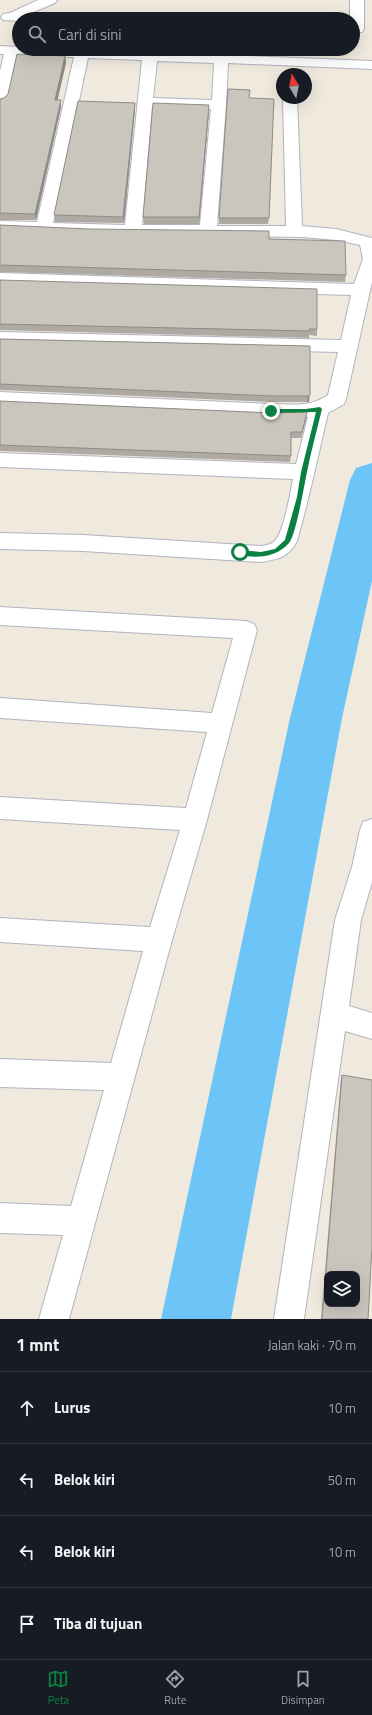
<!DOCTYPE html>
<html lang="id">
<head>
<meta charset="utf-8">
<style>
  body { margin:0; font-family:"Titillium Web",sans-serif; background:#242831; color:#f1f3f6 }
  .controls { position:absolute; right:12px; bottom:12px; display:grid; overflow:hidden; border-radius:8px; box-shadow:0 4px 16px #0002 }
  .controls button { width:36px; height:36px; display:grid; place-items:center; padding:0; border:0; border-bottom:1px solid #363941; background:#171b24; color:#f1f3f6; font:20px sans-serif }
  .compass { position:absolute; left:276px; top:68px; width:36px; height:36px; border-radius:50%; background:#171b24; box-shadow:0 4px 16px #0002; rotate:350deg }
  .stop { position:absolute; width:12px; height:12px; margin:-9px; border:3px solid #0b8043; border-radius:50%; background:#fff }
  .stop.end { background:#0b8043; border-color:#fff; box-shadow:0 1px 4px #0008 }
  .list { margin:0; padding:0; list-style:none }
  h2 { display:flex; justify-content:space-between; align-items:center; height:52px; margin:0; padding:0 16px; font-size:17px }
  h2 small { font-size:13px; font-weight:400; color:#9ea1a6 }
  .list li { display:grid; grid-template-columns:26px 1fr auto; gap:12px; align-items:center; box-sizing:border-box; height:72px; padding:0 16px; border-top:1px solid #363941 }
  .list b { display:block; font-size:15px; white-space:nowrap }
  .list em { font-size:13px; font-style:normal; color:#9ea1a6 }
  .icon { flex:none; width:22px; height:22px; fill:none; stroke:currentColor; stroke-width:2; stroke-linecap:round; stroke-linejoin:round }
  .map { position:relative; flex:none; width:372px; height:1319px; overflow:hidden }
  .search { position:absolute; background:#171b24; box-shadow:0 4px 16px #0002; left:12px; right:12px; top:12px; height:44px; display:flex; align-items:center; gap:10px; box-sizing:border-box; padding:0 14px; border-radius:22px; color:#9ea1a6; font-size:15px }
  .sheet { height:340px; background:#171b24 }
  nav { display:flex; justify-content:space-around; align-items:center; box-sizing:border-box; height:56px; border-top:1px solid #363941; background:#171b24; font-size:11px; color:#9ea1a6 }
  nav a { display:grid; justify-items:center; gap:2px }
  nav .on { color:#0b8043 }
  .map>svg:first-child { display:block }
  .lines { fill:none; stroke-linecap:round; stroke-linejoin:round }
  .river { fill:#6cc5f6; fill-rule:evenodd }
  .street-casing { stroke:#b2b3c1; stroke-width:2 }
  .street { fill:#fff; fill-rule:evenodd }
  .wall { fill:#aeaaa3 }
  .shaded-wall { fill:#8d8b85 }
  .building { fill:#cac6be; stroke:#8d8b85; fill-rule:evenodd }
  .route { fill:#0b8043 }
</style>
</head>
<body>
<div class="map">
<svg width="372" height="1319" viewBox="0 0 372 1319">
  <rect width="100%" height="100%" fill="#efe9de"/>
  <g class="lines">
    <path class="river" d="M372,463V581L342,718L231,1319H161L290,718L350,480L356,468Z"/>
    <defs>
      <g id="street">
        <path d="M38,0H57L55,3L29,14L73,15L78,16L80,19H19V21L3,20L1,17L3,14L10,13Z"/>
        <path d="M350,0H364V29L362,32L353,33V19H350Z"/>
        <path d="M0,46L19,47V49H81L372,61V69L228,63L226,105L217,226H286L283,98H297L302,226L336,229L372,238V282L346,399L344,404L328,413C318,456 309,499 297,541C288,558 278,559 261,562L83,551L0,549V533L83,535L261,546C268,545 273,544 277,538C284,528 291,491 293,479L0,467V453L296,464L308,417L271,418L0,406V392L271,404C294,404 308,408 328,395L338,352L0,344V332L341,340L351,295L0,285V273L354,284L363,259L360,245L336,240L303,237L89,234L0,231V221L37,222L74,57L18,55L7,100L5,103L0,104V71L4,54H0ZM88,58L142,60L125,225L53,223ZM157,61L214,63L212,100L153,98ZM152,107L211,109L200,225H142Z"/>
        <path d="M0,607L246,621L254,624L257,630L207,820L172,940L69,1319H39L63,1235L0,1233V1203L71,1206L104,1090L0,1087V1059L111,1063L143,951L0,942V918L150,927L180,830L0,819V797L186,808L207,732L0,718V698L212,713L233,638L0,625Z"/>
        <path d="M372,819V882L361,920L349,1006L372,1013V1039L345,1031L304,1319H274L335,920L352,867L360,830L363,822Z"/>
      </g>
    </defs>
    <use href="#street" class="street-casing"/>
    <use href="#street" class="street"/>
  </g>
  <g class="wall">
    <path d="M65,56L66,63L57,100H61V107L36,220H0V99L4,98Z"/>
    <path d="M249,98L269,218L268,224H219V218Z"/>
    <path d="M135,103V109L124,223L55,222L54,215Z"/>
    <path d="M209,111L199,224H144L143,217Z"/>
    <path d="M0,225L269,239L346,275L345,282L0,272Z"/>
    <path d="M0,280L317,329V336L309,335V338L0,330Z"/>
    <path d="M0,339L310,346L309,402H271L0,390Z"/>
    <path d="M0,401L306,419L301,438H291V456L290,462L0,451Z"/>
    <path d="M342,1075L368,1319H321L341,1078Z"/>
  </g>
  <g class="shaded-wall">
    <path d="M65,56L66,63L56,107L55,100Z"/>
    <path d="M61,100V107L36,220L35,214Z"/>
    <path d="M135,103V109L124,223L123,217Z"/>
    <path d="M209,105V111L199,224V217Z"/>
    <path d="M310,391L309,402H307L308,396Z"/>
    <path d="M307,412L306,419L301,438L302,432Z"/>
  </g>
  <g class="building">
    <path d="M17,54L65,56L55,100H61L35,214L0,213V99L4,98L8,94Z"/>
    <path d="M228,89L250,90L249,98L274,99L269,218H219Z"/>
    <path d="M78,101L135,103L123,217L54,215Z"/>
    <path d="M153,103L209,105L199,217H143Z"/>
    <path d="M0,225L88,229L269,231V239L345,241L346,275L0,265Z"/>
    <path d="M0,280L317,289V329H309V331L0,324Z"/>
    <path d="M0,339L310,346V395L308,396H272L0,384Z"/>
    <path d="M0,401L272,413L307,412L302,432H291V456L0,445Z"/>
    <path d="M342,1075L372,1080V1247L368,1319H322ZM327,1274H357V1304H327Z"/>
  </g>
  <path class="route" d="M320,407L322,409C317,430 311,451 307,472C304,486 296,535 289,543C276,558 255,559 237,554V552L240,550L261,552L275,549L285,540L297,497L301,472L316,412L271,413L268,411L271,409H306Z"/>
</svg>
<div class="controls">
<button><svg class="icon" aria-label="layers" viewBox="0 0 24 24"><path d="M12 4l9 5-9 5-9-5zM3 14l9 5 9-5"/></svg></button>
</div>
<svg class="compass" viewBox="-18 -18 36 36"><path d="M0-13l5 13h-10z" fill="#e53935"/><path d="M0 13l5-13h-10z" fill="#9ea1a6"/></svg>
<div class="stop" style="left:240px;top:552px"></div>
<div class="stop end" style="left:271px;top:411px"></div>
<div class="search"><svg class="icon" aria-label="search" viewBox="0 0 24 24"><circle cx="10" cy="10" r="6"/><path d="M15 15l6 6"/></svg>Cari di sini</div>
</div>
<section class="sheet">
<h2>1 mnt<small>Jalan kaki · 70 m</small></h2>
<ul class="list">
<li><svg class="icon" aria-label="ahead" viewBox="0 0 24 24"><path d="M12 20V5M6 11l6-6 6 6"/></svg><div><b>Lurus</b></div><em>10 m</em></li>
<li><svg class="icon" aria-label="left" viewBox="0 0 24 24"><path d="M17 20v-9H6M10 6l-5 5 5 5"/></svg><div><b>Belok kiri</b></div><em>50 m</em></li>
<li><svg class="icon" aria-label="left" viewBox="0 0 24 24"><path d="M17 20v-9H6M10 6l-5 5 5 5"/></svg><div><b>Belok kiri</b></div><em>10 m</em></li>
<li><svg class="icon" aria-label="arrive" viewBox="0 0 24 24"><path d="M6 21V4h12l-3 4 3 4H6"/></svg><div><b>Tiba di tujuan</b></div></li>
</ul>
</section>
<nav>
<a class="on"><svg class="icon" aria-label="map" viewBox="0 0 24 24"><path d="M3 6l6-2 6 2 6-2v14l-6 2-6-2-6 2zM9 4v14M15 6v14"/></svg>Peta</a>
<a><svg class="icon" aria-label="directions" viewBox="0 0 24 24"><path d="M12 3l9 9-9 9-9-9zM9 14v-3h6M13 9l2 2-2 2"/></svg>Rute</a>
<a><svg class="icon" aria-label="saved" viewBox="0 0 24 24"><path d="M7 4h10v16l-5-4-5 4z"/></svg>Disimpan</a>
</nav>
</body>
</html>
